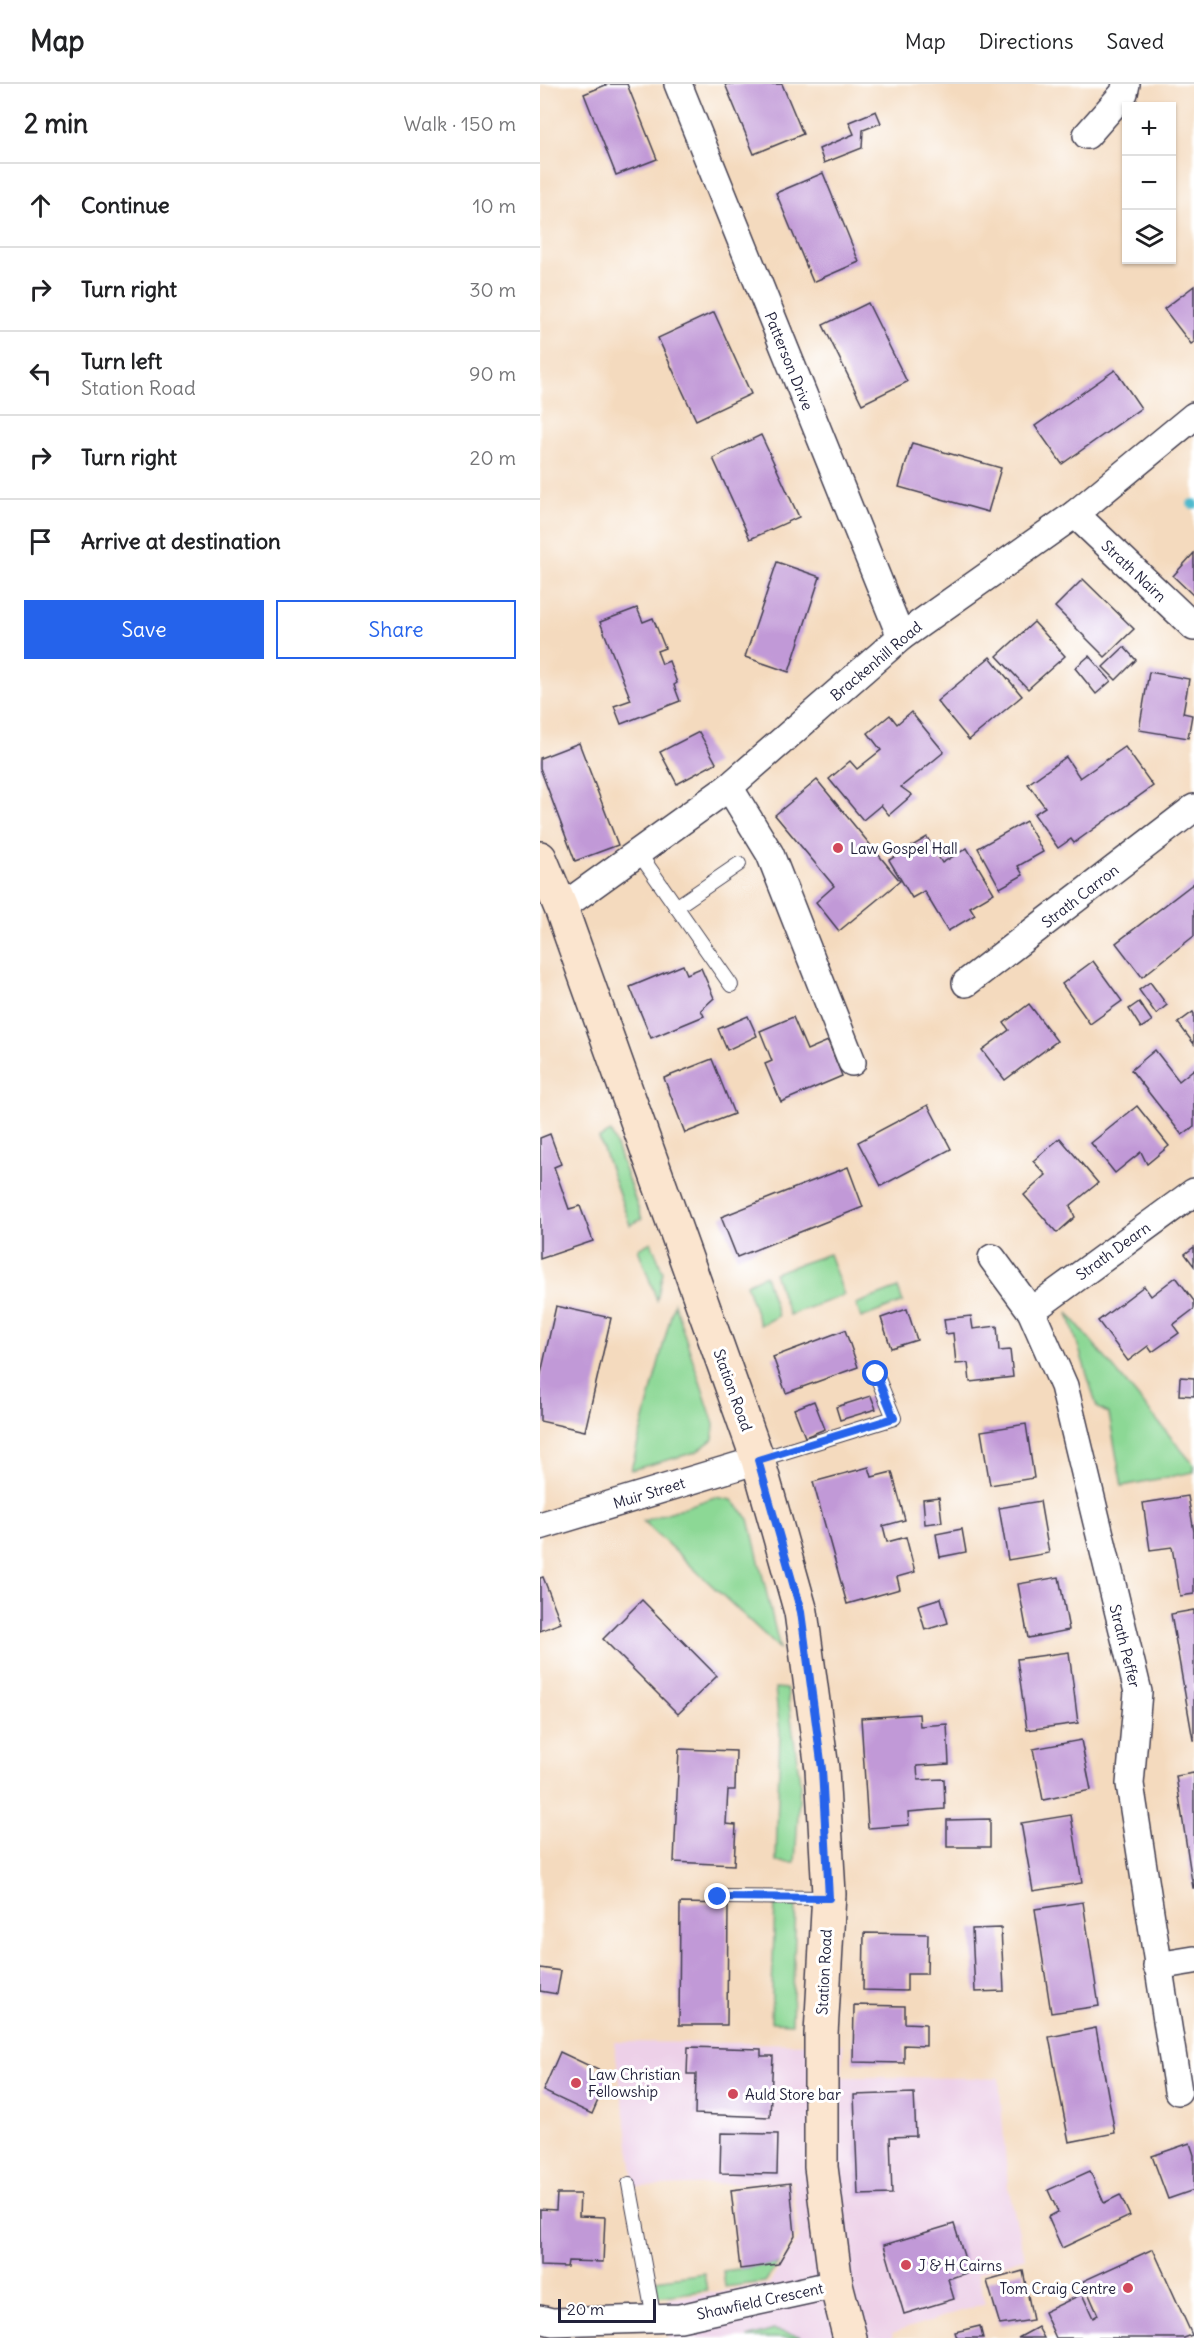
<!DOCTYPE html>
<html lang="en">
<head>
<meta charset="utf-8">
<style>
  body { margin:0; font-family:Delius,sans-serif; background:#f6f6f6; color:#202124 }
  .controls { position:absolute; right:18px; top:18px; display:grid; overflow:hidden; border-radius:0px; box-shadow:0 2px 4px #0004 }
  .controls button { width:54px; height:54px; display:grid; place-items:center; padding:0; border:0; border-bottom:2px solid #e0e0e0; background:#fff; color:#202124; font:30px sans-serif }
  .scale { position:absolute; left:18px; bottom:15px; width:98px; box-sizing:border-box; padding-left:6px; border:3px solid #22223b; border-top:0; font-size:16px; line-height:21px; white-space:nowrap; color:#22223b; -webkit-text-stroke:4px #fff; paint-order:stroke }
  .stop { position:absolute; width:18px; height:18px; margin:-14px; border:4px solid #2563eb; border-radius:50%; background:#fff }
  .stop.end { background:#2563eb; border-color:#fff; box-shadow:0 2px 6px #0008 }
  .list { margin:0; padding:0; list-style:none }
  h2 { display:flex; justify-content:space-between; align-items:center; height:78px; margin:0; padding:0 24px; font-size:26px }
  h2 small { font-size:20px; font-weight:400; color:#757577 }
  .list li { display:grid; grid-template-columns:39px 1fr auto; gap:18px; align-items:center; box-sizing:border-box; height:84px; padding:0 24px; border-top:2px solid #e0e0e0 }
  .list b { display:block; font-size:22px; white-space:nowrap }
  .list p { margin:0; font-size:20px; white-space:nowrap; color:#757577 }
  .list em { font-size:20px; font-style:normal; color:#757577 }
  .actions { display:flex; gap:12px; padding:18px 24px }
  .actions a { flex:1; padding:14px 0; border:2px solid #2563eb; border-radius:0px; text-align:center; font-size:21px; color:#2563eb }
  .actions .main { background:#2563eb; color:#fff }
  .icon { flex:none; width:33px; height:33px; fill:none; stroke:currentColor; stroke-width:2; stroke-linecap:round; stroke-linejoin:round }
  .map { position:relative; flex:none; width:654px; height:2254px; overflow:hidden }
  header { display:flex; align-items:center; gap:36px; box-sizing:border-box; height:84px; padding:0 30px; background:#fff; border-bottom:2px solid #e0e0e0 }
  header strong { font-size:28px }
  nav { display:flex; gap:33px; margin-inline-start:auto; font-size:21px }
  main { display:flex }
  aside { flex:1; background:#fff }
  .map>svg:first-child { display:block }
  .built { fill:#edd0e8 }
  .green { fill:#8cd895; stroke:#577d68; stroke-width:1.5 }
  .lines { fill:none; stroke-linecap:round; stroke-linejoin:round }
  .stream { stroke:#50bacd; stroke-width:10 }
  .building { fill:#c199d7 }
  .lane-casing { stroke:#423e4f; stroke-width:16 }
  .street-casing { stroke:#423e4f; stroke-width:30 }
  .secondary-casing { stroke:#423e4f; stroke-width:36 }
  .lane { stroke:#fff; stroke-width:14 }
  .street { stroke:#fff; stroke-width:27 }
  .secondary { stroke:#fbe5cf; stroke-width:33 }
  .route { stroke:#2563eb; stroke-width:8 }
  .poi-dot { fill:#d1495b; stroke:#fff; stroke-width:2 }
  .labels { text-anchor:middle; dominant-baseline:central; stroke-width:6; stroke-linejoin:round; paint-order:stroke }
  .street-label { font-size:15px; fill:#22223b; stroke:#fff }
  .poi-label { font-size:15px; fill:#22223b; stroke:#fff; text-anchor:start }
</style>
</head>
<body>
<header>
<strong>Map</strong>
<nav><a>Map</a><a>Directions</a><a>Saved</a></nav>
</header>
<main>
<aside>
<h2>2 min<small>Walk · 150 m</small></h2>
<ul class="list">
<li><svg class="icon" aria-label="ahead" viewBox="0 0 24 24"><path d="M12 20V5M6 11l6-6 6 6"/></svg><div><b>Continue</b></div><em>10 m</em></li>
<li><svg class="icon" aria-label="right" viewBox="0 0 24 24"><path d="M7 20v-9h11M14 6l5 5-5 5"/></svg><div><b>Turn right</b></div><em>30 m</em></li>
<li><svg class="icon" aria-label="left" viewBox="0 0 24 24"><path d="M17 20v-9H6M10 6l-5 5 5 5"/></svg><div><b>Turn left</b><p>Station Road</p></div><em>90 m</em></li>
<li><svg class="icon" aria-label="right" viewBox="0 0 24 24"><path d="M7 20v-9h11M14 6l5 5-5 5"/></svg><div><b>Turn right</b></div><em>20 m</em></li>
<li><svg class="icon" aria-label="arrive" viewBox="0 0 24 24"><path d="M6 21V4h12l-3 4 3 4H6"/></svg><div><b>Arrive at destination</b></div></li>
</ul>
<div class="actions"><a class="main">Save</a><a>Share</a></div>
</aside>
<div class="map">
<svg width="654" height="2254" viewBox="0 0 654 2254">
  <rect width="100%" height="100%" fill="#fff"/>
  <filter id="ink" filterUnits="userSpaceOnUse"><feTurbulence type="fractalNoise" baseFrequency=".0167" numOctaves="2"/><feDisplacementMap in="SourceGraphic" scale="12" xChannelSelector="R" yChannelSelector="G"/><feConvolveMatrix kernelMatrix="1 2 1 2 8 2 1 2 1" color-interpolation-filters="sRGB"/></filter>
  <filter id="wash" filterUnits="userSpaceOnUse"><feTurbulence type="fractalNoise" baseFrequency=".008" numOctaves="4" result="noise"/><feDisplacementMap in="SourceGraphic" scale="24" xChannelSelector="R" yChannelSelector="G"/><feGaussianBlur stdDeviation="1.35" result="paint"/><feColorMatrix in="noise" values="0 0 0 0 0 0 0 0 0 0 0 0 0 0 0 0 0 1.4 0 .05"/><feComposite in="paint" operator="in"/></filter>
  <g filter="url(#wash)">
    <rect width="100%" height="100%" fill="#f4dabe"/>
    <path class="built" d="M74,1958L303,1960L302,1993L459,1994L468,2103L485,2173L437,2190L446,2219L352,2249L353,2254H129L127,2215L229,2200L259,2154L253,2097L95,2103Z"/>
    <g class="green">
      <path d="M71,1048L102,1135L90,1141L59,1054Z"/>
      <path d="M111,1158L123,1188L117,1216L98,1165Z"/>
      <path d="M289,1170L304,1211L249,1231L234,1189Z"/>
      <path d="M225,1191L238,1232L220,1241L206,1200Z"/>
      <path d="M358,1204L363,1218L321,1234L316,1220Z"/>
      <path d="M134,1219L174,1340L173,1355L156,1368L91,1386Z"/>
      <path d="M528,1229L654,1381V1388L582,1402L569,1330L557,1323Z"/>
      <path d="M175,1413L192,1416L209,1435L240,1565L103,1437Z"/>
      <path d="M235,1604L247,1605L260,1698L255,1779L236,1778L240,1648Z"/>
      <path d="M235,1818L256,1819L252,1939L231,1938Z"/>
      <path d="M238,2180L225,2198L185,2203L183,2187Z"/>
      <path d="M164,2189L167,2206L118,2213L116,2196Z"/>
      <path d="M234,2246L259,2252L261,2254H207Z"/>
    </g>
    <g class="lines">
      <path class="stream" d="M652,420H654"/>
    </g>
    <g id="blocks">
      <g class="building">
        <path d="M68,0H87L117,75L76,91L44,10Z"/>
        <path d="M185,0H242L263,50L214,70Z"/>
        <path d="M336,27L341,39L323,46L322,64L284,79L279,65L314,50L309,38Z"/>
        <path d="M283,89L319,178L273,198L236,109Z"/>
        <path d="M654,202V258L651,260L624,225Z"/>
        <path d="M328,219L367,298L322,320L283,241Z"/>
        <path d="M174,228L211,310L156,336L118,254Z"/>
        <path d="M575,286L601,324L522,380L495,342Z"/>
        <path d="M221,351L259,433L210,455L173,374Z"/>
        <path d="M372,359L461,384L448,428L359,403Z"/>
        <path d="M654,469V512L633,492Z"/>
        <path d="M237,478L280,493L249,588L205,573Z"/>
        <path d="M543,495L594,545L565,573L515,523Z"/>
        <path d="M97,524L103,538L113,534L125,564L117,567L122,580L129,577L137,599L134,601L140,617L81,640L74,622L91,616L60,538Z"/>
        <path d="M494,538L525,572L488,605L457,572Z"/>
        <path d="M584,563L596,576L576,596L563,583Z"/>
        <path d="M549,572L571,597L556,610L535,584Z"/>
        <path d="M450,573L482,612L429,656L397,617Z"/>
        <path d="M609,588L649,595L643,629L652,631L648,654L599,646Z"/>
        <path d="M371,628L404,668L361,703L372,711L349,731L341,721L323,736L289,695L310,677L317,685L341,666L328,649L350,631L357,640Z"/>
        <path d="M159,648L176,679L137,700L120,668Z"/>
        <path d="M39,659L78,761L35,777L0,684V674Z"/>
        <path d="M585,663L613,702L534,759L531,755L518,764L494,730L505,723L488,700L526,673L540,694Z"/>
        <path d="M277,696L360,797L299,847L276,818L294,802L235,731Z"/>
        <path d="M486,737L503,768L478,782L483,791L460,804L438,764Z"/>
        <path d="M387,753L402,779L427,764L454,809L430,823L435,831L408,847L384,807L372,814L349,776Z"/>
        <path d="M654,799V852L602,893L576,859Z"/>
        <path d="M553,877L582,917L550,940L522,900Z"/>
        <path d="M143,881L147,890L161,884L174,914L161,926L164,932L111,954L90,903Z"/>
        <path d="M610,898L627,921L616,930L599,906Z"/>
        <path d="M599,918L612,937L601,944L589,925Z"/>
        <path d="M489,920L517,957L465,996L442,966L469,946L464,939Z"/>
        <path d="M653,928L654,930V960L638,939Z"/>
        <path d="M208,932L217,952L187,966L178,945Z"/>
        <path d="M253,933L267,966L288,957L302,992L241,1018L225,980L232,977L220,947Z"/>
        <path d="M615,966L639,997L654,985V1042L642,1051L591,986Z"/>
        <path d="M172,975L194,1030L145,1049L124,994Z"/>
        <path d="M388,1021L411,1065L341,1102L318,1058Z"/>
        <path d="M597,1022L629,1062L607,1080L601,1068L575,1089L551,1059Z"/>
        <path d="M10,1050L21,1080L14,1083L29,1125L40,1122L53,1157L0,1175V1054Z"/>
        <path d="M520,1054L558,1099L530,1122L535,1133L517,1149L484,1111L506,1091L493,1077Z"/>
        <path d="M308,1083L323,1123L197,1173L181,1133Z"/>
        <path d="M654,1163V1182L645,1170Z"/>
        <path d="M636,1193L654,1217V1225L633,1241L639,1249L612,1268L608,1262L588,1277L558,1237L604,1202L611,1212Z"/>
        <path d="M16,1222L71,1234L45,1347L0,1337V1294Z"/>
        <path d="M367,1225L377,1256L351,1264L341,1234Z"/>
        <path d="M431,1232L433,1245L457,1242L459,1267L470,1266L473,1293L430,1298L428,1279L416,1280L413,1249L406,1250L404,1235Z"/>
        <path d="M305,1246L318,1283L246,1309L233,1273Z"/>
        <path d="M640,1293L654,1294V1312L639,1311Z"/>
        <path d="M331,1312L336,1325L300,1336L296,1323Z"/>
        <path d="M274,1317L285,1345L265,1353L254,1325Z"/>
        <path d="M486,1340L494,1394L450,1401L441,1347Z"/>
        <path d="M329,1383L332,1393L352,1388L365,1436L343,1442L347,1458L366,1453L375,1488L357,1493L360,1505L307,1520L273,1398Z"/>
        <path d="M648,1412L654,1448V1510L640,1512L632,1463L610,1466L603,1419Z"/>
        <path d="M399,1413L402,1438L385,1440L383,1415Z"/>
        <path d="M500,1417L509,1469L468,1476L459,1424Z"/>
        <path d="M422,1445L426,1468L400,1473L396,1450Z"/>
        <path d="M3,1493L21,1539L0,1547V1494Z"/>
        <path d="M519,1493L529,1546L488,1554L478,1500Z"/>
        <path d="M401,1514L408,1539L385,1546L378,1521Z"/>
        <path d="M102,1516L177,1592L138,1630L63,1555Z"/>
        <path d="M654,1526V1656H653L631,1530Z"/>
        <path d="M529,1568L538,1639L487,1646L477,1575Z"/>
        <path d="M379,1630L380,1642L407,1640L409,1680L377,1682L378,1696L404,1695L405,1725L368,1728L369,1741L328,1744L321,1634Z"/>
        <path d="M541,1656L551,1706L503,1716L493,1665Z"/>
        <path d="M139,1665L196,1667L195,1706H188L186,1740L196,1741L194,1781L134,1778Z"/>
        <path d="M654,1689V1804H653L636,1692Z"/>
        <path d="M531,1731L542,1799L493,1807L481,1739Z"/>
        <path d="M450,1735V1763H407V1736Z"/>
        <path d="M543,1818L559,1922L511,1929L495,1825Z"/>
        <path d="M140,1819L188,1820L187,1941H139Z"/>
        <path d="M461,1844L464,1907L435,1908L432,1845Z"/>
        <path d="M324,1849L388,1850L387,1890H367V1907L323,1906Z"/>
        <path d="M0,1884L21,1887L17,1910L0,1907Z"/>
        <path d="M314,1921L365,1922V1939L386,1940V1962L364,1961V1979L313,1978Z"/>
        <path d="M556,1944L575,2049L529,2058L509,1953Z"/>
        <path d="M148,1963L221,1965V1972H233L230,2033L155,2030L156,1990H147Z"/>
        <path d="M20,1968L69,1991L52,2030L3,2007Z"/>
        <path d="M374,2009L376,2052L350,2053L352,2110L318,2111L314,2011Z"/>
        <path d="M181,2049L238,2050L237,2090L180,2089Z"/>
        <path d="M650,2059L654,2071V2106L628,2115L612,2072Z"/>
        <path d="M550,2087L564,2119L580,2111L590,2132L522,2164L508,2133L518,2128L508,2106Z"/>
        <path d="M250,2099L255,2151L238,2180L200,2185L191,2106Z"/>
        <path d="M17,2110H40L39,2132L65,2133L63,2178L28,2177L27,2183L0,2182V2125L16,2126Z"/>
        <path d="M414,2140L429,2188L408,2195L414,2215L364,2230L344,2161Z"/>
        <path d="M613,2165L652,2251L644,2254H516L504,2228L542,2210L553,2234L558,2231L543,2197Z"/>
        <path d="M483,2187L493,2236L460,2241L447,2197Z"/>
        <path d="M440,2242L443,2254H417L415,2248Z"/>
        <path d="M498,2243L504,2254H478Z"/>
      </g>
    </g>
  </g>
  <g filter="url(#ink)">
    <use href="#blocks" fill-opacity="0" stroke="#423e4f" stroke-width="1.5"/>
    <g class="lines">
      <defs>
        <g id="lane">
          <path d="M98,768L191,901"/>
          <path d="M136,823L199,780"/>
          <path d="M218,1376L354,1334L336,1290"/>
          <path d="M178,1813L289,1814"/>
          <path d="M89,2100L114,2235"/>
        </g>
        <g id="street">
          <path d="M138,0L361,553"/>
          <path d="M547,51L584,9L586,0"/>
          <path d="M535,430L654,543"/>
          <path d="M189,703L230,770L312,978"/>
          <path d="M21,824L189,703L361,553L535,430L654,332"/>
          <path d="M426,899L654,724"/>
          <path d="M452,1174L491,1227L524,1302L598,1608L590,1700L638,2007"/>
          <path d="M491,1227L654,1108"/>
          <path d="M0,1442L218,1376"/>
          <path d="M617,1882L654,1876"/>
          <path d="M0,2235L12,2238L140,2234L296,2200"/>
        </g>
        <path id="secondary" d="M0,774L21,824L218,1376L261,1528L282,1685L289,1810L281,1950V2083L296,2200L310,2254"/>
      </defs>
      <use href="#lane" class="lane-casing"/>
      <use href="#street" class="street-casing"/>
      <use href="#secondary" class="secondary-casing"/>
      <use href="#lane" class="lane"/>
      <use href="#street" class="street"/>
      <use href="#secondary" class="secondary"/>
    </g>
  </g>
  <g class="lines" filter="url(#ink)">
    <path class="route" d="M178,1813L289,1814L282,1685L261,1528L218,1376L354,1334L336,1290"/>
  </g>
  <g class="poi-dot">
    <circle cx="298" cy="764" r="6"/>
    <circle cx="36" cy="1999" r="6"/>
    <circle cx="193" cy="2010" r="6"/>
    <circle cx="366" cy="2181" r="6"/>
    <circle cx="588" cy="2204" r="6"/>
  </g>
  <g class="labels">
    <g class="street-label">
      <text transform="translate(249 277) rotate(68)">Patterson Drive</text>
      <text transform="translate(594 487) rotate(43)">Strath Nairn</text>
      <text transform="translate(336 577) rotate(-40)">Brackenhill Road</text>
      <text transform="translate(540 812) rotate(-38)">Strath Carron</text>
      <text transform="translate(573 1167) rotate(-36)">Strath Dearn</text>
      <text transform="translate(193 1306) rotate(70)">Station Road</text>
      <text transform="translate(109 1409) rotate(-17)">Muir Street</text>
      <text transform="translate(585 1562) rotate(76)">Strath Peffer</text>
      <text transform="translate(284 1888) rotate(-87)">Station Road</text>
      <text transform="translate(220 2217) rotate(-12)">Shawfield Crescent</text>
    </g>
    <g class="poi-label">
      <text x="310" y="764">Law Gospel Hall</text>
      <text x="48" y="1990">Law Christian<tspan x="48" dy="17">Fellowship</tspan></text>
      <text x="205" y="2010">Auld Store bar</text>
      <text x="378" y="2181">J &amp; H Cairns</text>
      <text x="576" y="2204" text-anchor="end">Tom Craig Centre</text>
    </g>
  </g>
</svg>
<div class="controls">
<button>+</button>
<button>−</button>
<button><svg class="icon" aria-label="layers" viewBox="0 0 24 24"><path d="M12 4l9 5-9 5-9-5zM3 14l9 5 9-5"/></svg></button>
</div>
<div class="scale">20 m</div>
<div class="stop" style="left:336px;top:1290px"></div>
<div class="stop end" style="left:178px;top:1813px"></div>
</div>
</main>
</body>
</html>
